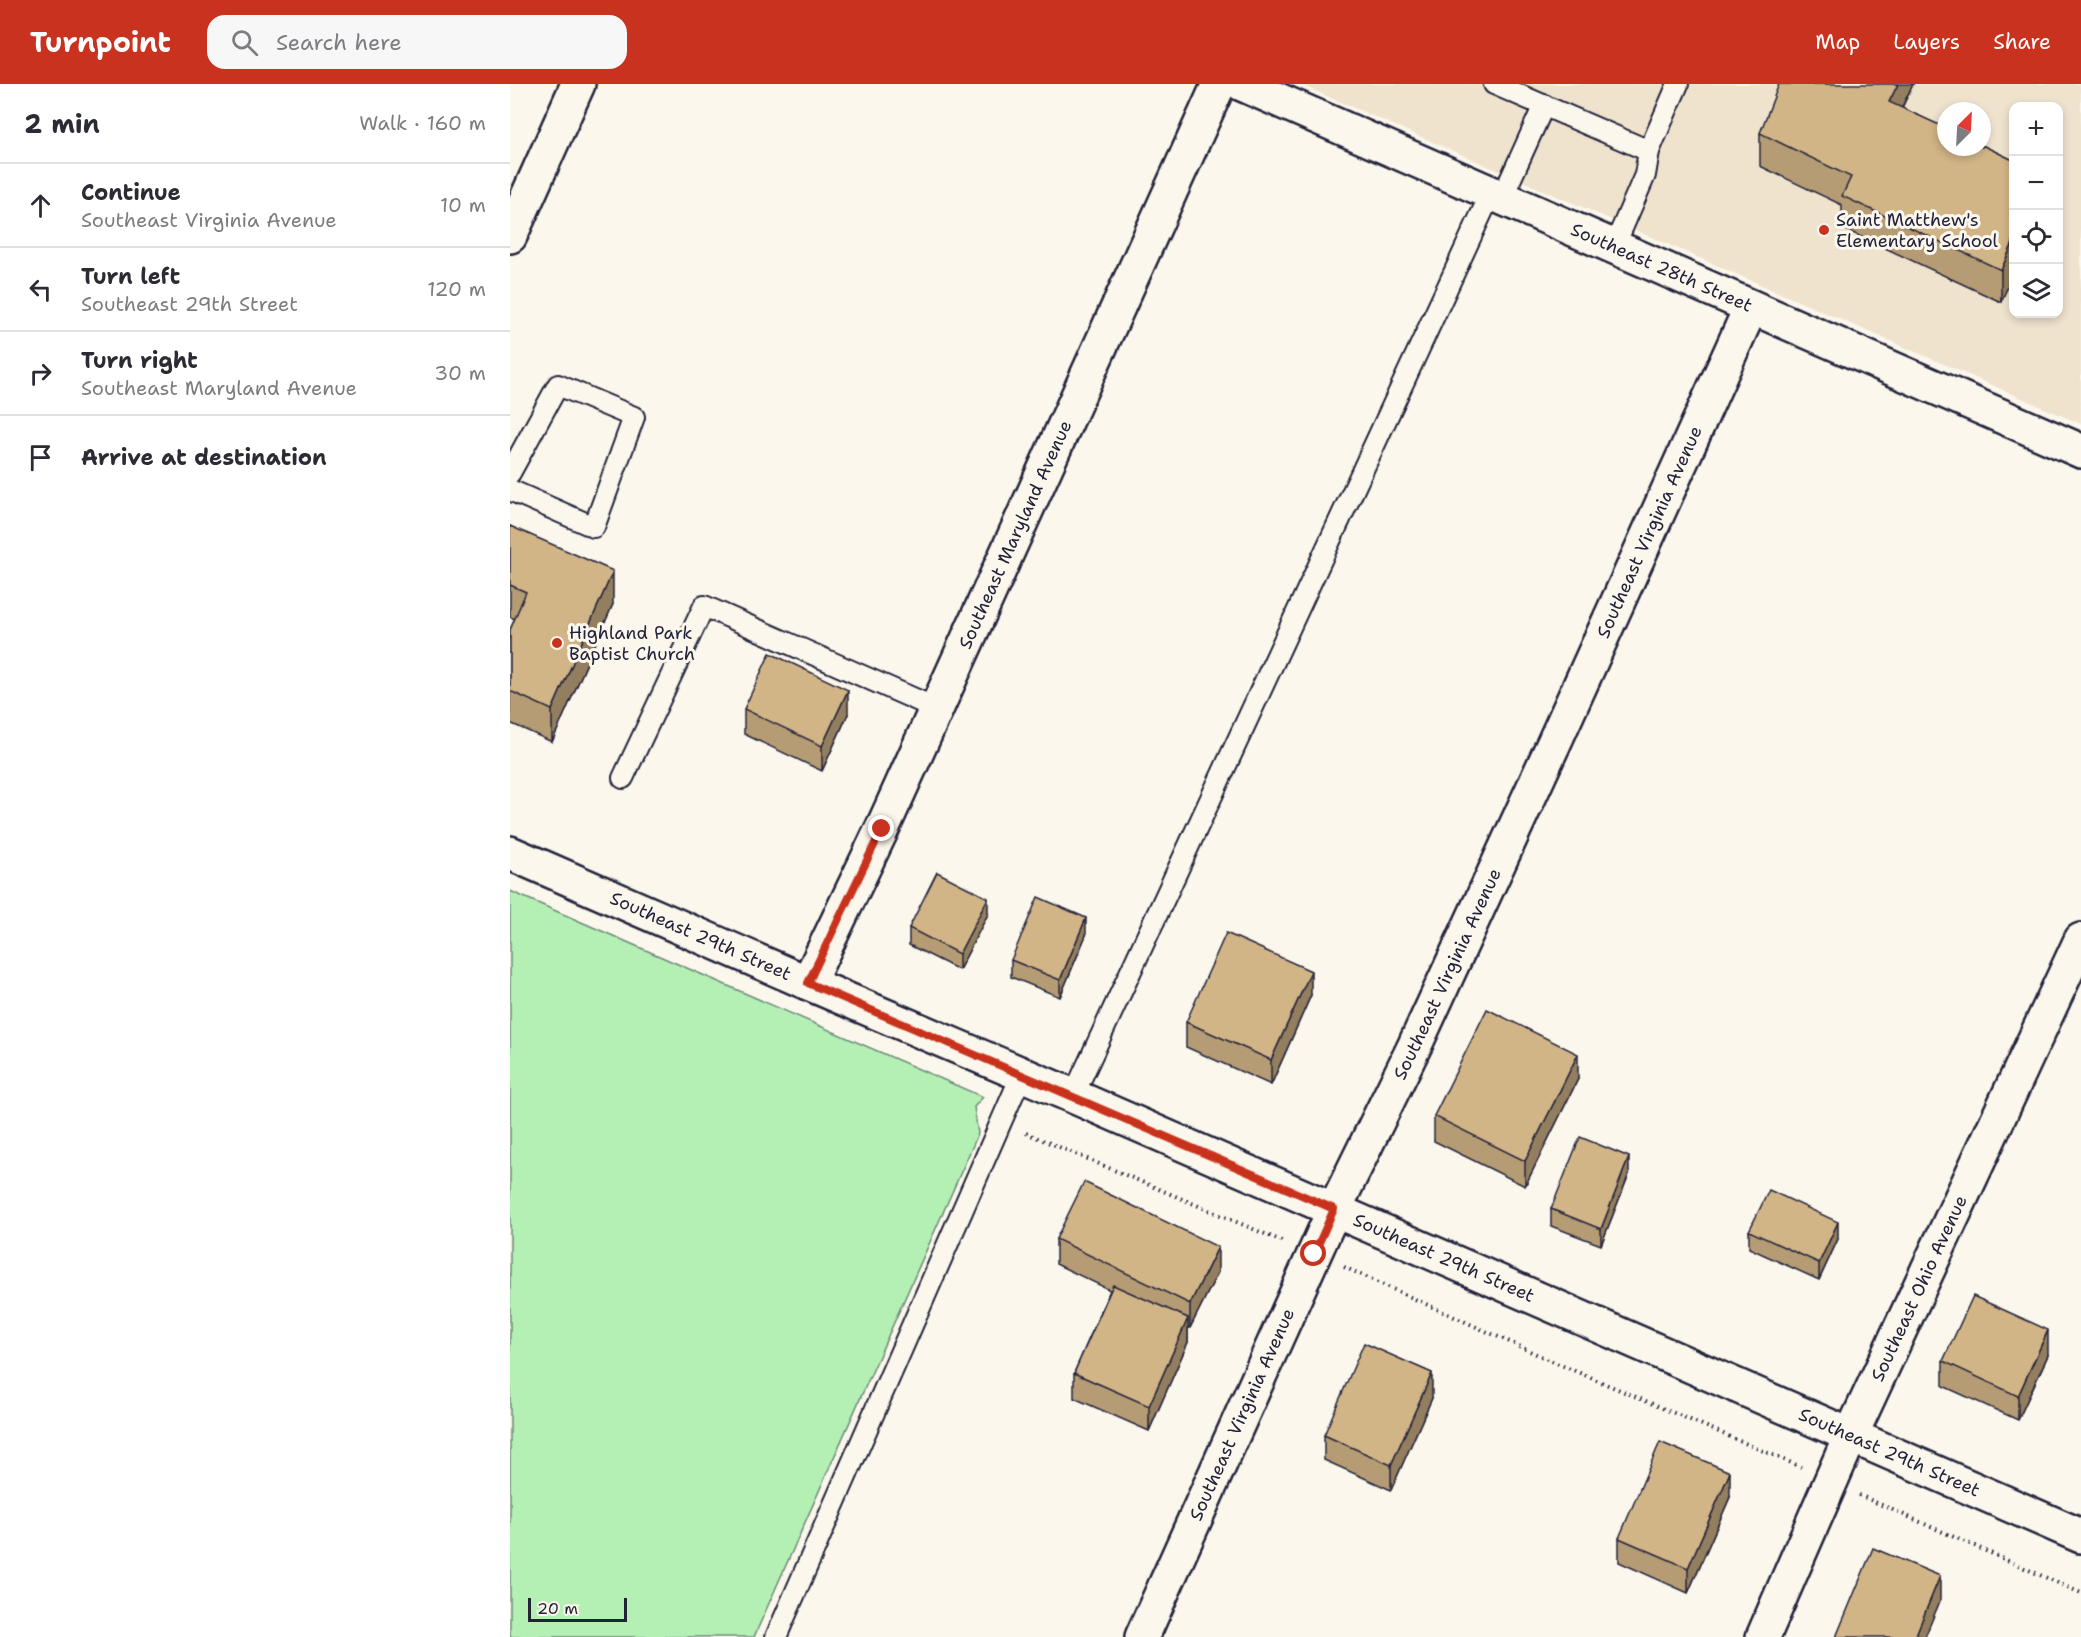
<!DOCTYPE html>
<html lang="en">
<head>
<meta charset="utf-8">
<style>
  body { margin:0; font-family:"Shantell Sans",sans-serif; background:#f7f7f7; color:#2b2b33 }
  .controls { position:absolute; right:18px; top:18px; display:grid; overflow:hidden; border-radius:12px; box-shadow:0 3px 9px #0003 }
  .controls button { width:54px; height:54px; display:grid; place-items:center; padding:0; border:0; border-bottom:2px solid #e1e1e2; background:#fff; color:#2b2b33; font:30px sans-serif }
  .compass { position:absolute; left:1427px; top:18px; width:54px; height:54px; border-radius:50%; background:#fff; box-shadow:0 3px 9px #0003; rotate:24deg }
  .scale { position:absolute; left:18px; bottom:15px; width:99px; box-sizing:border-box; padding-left:6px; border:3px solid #22223b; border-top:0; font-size:16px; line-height:21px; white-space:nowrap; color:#22223b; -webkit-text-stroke:4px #fbf7ec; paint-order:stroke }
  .stop { position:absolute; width:18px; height:18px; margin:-14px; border:4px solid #c8321e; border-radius:50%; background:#fff }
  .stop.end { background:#c8321e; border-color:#fff; box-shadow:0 2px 6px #0008 }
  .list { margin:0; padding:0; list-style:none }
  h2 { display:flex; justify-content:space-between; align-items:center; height:78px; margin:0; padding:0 24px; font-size:26px }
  h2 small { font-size:20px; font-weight:400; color:#7c7c81 }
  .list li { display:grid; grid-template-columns:39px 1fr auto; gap:18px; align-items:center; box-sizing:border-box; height:84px; padding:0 24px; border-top:2px solid #e1e1e2 }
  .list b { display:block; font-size:22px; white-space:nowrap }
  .list p { margin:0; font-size:20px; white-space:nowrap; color:#7c7c81 }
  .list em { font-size:20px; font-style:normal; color:#7c7c81 }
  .icon { flex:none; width:33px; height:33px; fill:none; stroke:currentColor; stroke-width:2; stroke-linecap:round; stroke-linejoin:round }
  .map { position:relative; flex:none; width:1571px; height:1553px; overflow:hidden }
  header { display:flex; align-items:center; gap:36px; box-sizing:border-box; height:84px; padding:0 30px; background:#c8321e; color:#fff }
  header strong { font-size:28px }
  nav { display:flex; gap:33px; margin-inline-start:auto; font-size:21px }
  .search { width:420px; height:54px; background:#f7f7f7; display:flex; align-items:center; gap:15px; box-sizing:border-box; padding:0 21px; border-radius:18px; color:#7c7c81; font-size:22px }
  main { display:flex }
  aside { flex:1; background:#fff }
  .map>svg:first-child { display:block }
  .built { fill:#efe3ce; fill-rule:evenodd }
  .green { fill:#b4efb4; stroke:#6b8878; stroke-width:1.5 }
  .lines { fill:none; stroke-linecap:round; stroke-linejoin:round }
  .lane-casing { stroke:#22223b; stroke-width:24 }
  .street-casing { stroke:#22223b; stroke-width:38 }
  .secondary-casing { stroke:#22223b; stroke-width:38 }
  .path { stroke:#22223b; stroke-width:4; stroke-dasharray:1.5 4.5; stroke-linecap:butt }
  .lane { stroke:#fbf7ec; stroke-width:20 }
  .street { stroke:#fbf7ec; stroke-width:33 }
  .secondary { stroke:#fbf7ec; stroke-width:33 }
  .wall { fill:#b59c74; stroke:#22223b; stroke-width:1.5 }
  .shaded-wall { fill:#937f5e; stroke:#22223b; stroke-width:1.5 }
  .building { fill:#d2b587; stroke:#22223b; stroke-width:1.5 }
  .route { stroke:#c8321e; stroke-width:8 }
  .poi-dot { fill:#c8321e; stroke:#fbf7ec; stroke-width:2 }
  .labels { text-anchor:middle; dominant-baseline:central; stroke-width:6; stroke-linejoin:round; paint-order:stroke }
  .poi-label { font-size:18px; fill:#22223b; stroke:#fbf7ec; text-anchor:start }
  .street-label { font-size:18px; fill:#22223b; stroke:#fbf7ec }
</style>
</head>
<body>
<header>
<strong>Turnpoint</strong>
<div class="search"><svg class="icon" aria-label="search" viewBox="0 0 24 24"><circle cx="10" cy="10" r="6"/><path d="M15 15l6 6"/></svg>Search here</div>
<nav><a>Map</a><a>Layers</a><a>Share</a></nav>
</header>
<main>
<aside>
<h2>2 min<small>Walk · 160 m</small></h2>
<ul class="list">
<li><svg class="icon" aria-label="ahead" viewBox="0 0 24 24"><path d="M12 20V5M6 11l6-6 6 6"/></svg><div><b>Continue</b><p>Southeast Virginia Avenue</p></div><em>10 m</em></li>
<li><svg class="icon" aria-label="left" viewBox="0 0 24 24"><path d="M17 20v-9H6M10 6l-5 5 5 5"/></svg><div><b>Turn left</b><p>Southeast 29th Street</p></div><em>120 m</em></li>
<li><svg class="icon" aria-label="right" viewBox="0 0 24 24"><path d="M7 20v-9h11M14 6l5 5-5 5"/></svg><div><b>Turn right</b><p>Southeast Maryland Avenue</p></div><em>30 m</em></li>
<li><svg class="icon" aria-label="arrive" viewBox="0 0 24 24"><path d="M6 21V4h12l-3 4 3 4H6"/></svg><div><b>Arrive at destination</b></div></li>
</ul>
</aside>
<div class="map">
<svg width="1571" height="1553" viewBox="0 0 1571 1553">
  <rect width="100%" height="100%" fill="#fbf7ec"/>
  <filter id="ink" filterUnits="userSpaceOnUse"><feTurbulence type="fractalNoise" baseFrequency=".0167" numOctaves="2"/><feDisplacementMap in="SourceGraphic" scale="12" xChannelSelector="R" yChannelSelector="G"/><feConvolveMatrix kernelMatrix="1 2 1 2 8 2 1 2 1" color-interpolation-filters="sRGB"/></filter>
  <g filter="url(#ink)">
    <path class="built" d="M789,0H1571V340ZM1504,22H1548V230H1504ZM1436,27H1472V63H1436Z"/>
    <path class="green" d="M0,807L473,1013L464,1023L468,1050L244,1553H0Z"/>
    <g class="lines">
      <defs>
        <g id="lane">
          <path d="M984,0L1139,67"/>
          <path d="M992,114L1034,21"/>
          <path d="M1104,163L1135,91L1139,67L1168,0"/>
          <path d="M0,389L48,301L124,333L84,443L0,406"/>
          <path d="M113,694L194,522L425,624"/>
          <path d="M563,1012L981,109"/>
          <path d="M266,1553L512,990"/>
        </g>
        <g id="street">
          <path id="s1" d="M732,0L1571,367"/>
          <path d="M0,152L68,0"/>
          <path id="s2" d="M298,899L372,745L709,0"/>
          <path id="s3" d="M632,1553L824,1126L905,961L1044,659L1241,223"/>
          <path id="s4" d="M1253,1553L1341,1351L1571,856"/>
        </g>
        <g id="secondary">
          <path id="s5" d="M0,769L298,899L563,1012L1571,1452"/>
        </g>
      </defs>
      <use href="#lane" class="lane-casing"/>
      <use href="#street" class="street-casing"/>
      <use href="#secondary" class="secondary-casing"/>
      <g class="path">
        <path d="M516,1049L774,1158"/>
        <path d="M834,1183L1044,1278L1291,1383"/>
        <path d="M1349,1411L1571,1509"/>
      </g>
      <use href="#lane" class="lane"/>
      <use href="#street" class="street"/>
      <use href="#secondary" class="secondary"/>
    </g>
    <g class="wall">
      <path d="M1403,0L1392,24L1503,76L1491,218L1332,144V121L1250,82V49Z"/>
      <path d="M0,442L103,520L42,658L0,639V546L5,535L0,533Z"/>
      <path d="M234,625L338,630L312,687L234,650Z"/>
      <path d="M478,830L449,886L399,861V844Z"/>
      <path d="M576,851L550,913L501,893V876Z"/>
      <path d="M801,911L761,1001L676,963V938Z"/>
      <path d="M1068,995L1015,1102L924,1057V1032Z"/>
      <path d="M1119,1090L1091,1161L1041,1142V1125Z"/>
      <path d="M1239,1147L1328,1155L1309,1196L1239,1164Z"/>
      <path d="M546,1155L708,1188L680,1244L678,1243V1258L639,1347L564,1314V1289L600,1206L546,1180Z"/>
      <path d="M1538,1271L1508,1336L1433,1302V1277Z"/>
      <path d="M922,1314L881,1406L814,1376V1351Z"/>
      <path d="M1220,1413L1178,1509L1109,1478V1454Z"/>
    </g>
    <g class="shaded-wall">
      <path d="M1388,0H1403L1379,50V18Z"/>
      <path d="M1503,159V191L1491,218V186Z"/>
      <path d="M103,487V520L42,658V626Z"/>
      <path d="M338,606V630L312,687V662Z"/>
      <path d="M478,814V830L449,886V870Z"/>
      <path d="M576,834V851L550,913V896Z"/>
      <path d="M801,887V911L761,1001V976Z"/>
      <path d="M1068,970V995L1015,1102V1077Z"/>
      <path d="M1119,1073V1090L1091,1161V1145Z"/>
      <path d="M1328,1138V1155L1309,1196V1179Z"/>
      <path d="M708,1163V1188L680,1244V1220Z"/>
      <path d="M678,1234V1258L639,1347V1322Z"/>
      <path d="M1538,1246V1271L1508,1336V1312Z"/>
      <path d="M922,1289V1314L881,1406V1381Z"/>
      <path d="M1220,1388V1413L1178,1509V1484Z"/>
      <path d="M1430,1492V1517L1415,1553H1405Z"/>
    </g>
    <g class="building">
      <path d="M1269,0H1388L1379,18L1436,44V63H1472V61L1503,76V159L1491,186L1332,112L1341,93L1250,49Z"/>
      <path d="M0,442L103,487L42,626L0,607V546L16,508L0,501Z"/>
      <path d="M260,569L338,606L312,662L234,625Z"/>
      <path d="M427,788L478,814L449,870L399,844Z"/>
      <path d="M528,813L576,834L550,896L501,876Z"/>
      <path d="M716,849L801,887L761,976L676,938Z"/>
      <path d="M977,925L1068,970L1015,1077L924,1032Z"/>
      <path d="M1070,1053L1119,1073L1091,1145L1041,1125Z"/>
      <path d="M574,1098L708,1163L680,1220L546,1155Z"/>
      <path d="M1259,1106L1328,1138L1309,1179L1239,1147Z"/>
      <path d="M603,1201L678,1234L639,1322L564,1289Z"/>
      <path d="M1463,1212L1538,1246L1508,1312L1433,1277Z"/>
      <path d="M854,1259L922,1289L881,1381L814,1351Z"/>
      <path d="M1150,1358L1220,1388L1178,1484L1109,1454Z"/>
      <path d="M1363,1464L1430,1492L1405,1553H1326Z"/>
    </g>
  </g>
  <g class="lines" filter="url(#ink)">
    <path class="route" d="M372,745L298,899L824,1125L804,1170"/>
  </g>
  <g class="poi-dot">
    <circle cx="1314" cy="146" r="6"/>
    <circle cx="47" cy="559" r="6"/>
  </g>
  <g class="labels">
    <g class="poi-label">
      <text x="1326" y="136">Saint Matthew's<tspan x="1326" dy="21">Elementary School</tspan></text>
      <text x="59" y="549">Highland Park<tspan x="59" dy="21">Baptist Church</tspan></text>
    </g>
    <g class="street-label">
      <text stroke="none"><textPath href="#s1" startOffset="458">Southeast 28th Street</textPath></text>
      <text stroke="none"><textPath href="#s3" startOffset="1216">Southeast Virginia Avenue</textPath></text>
      <text stroke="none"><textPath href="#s2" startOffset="494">Southeast Maryland Avenue</textPath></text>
      <text stroke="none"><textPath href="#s5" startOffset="208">Southeast 29th Street</textPath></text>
      <text stroke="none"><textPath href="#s3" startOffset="730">Southeast Virginia Avenue</textPath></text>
      <text stroke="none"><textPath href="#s5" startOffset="1018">Southeast 29th Street</textPath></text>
      <text stroke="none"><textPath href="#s4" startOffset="382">Southeast Ohio Avenue</textPath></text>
      <text stroke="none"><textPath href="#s3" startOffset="244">Southeast Virginia Avenue</textPath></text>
      <text stroke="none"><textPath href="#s5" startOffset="1504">Southeast 29th Street</textPath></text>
    </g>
  </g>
</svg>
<div class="controls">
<button>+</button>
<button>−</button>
<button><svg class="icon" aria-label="locate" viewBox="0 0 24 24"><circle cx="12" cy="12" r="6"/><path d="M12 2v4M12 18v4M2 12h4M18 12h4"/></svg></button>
<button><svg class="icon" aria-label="layers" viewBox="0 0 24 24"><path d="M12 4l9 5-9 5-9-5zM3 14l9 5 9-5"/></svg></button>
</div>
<svg class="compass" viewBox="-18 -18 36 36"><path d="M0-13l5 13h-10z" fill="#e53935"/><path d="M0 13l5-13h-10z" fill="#7c7c81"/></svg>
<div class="scale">20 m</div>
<div class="stop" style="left:804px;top:1170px"></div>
<div class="stop end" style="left:372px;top:745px"></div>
</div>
</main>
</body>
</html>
